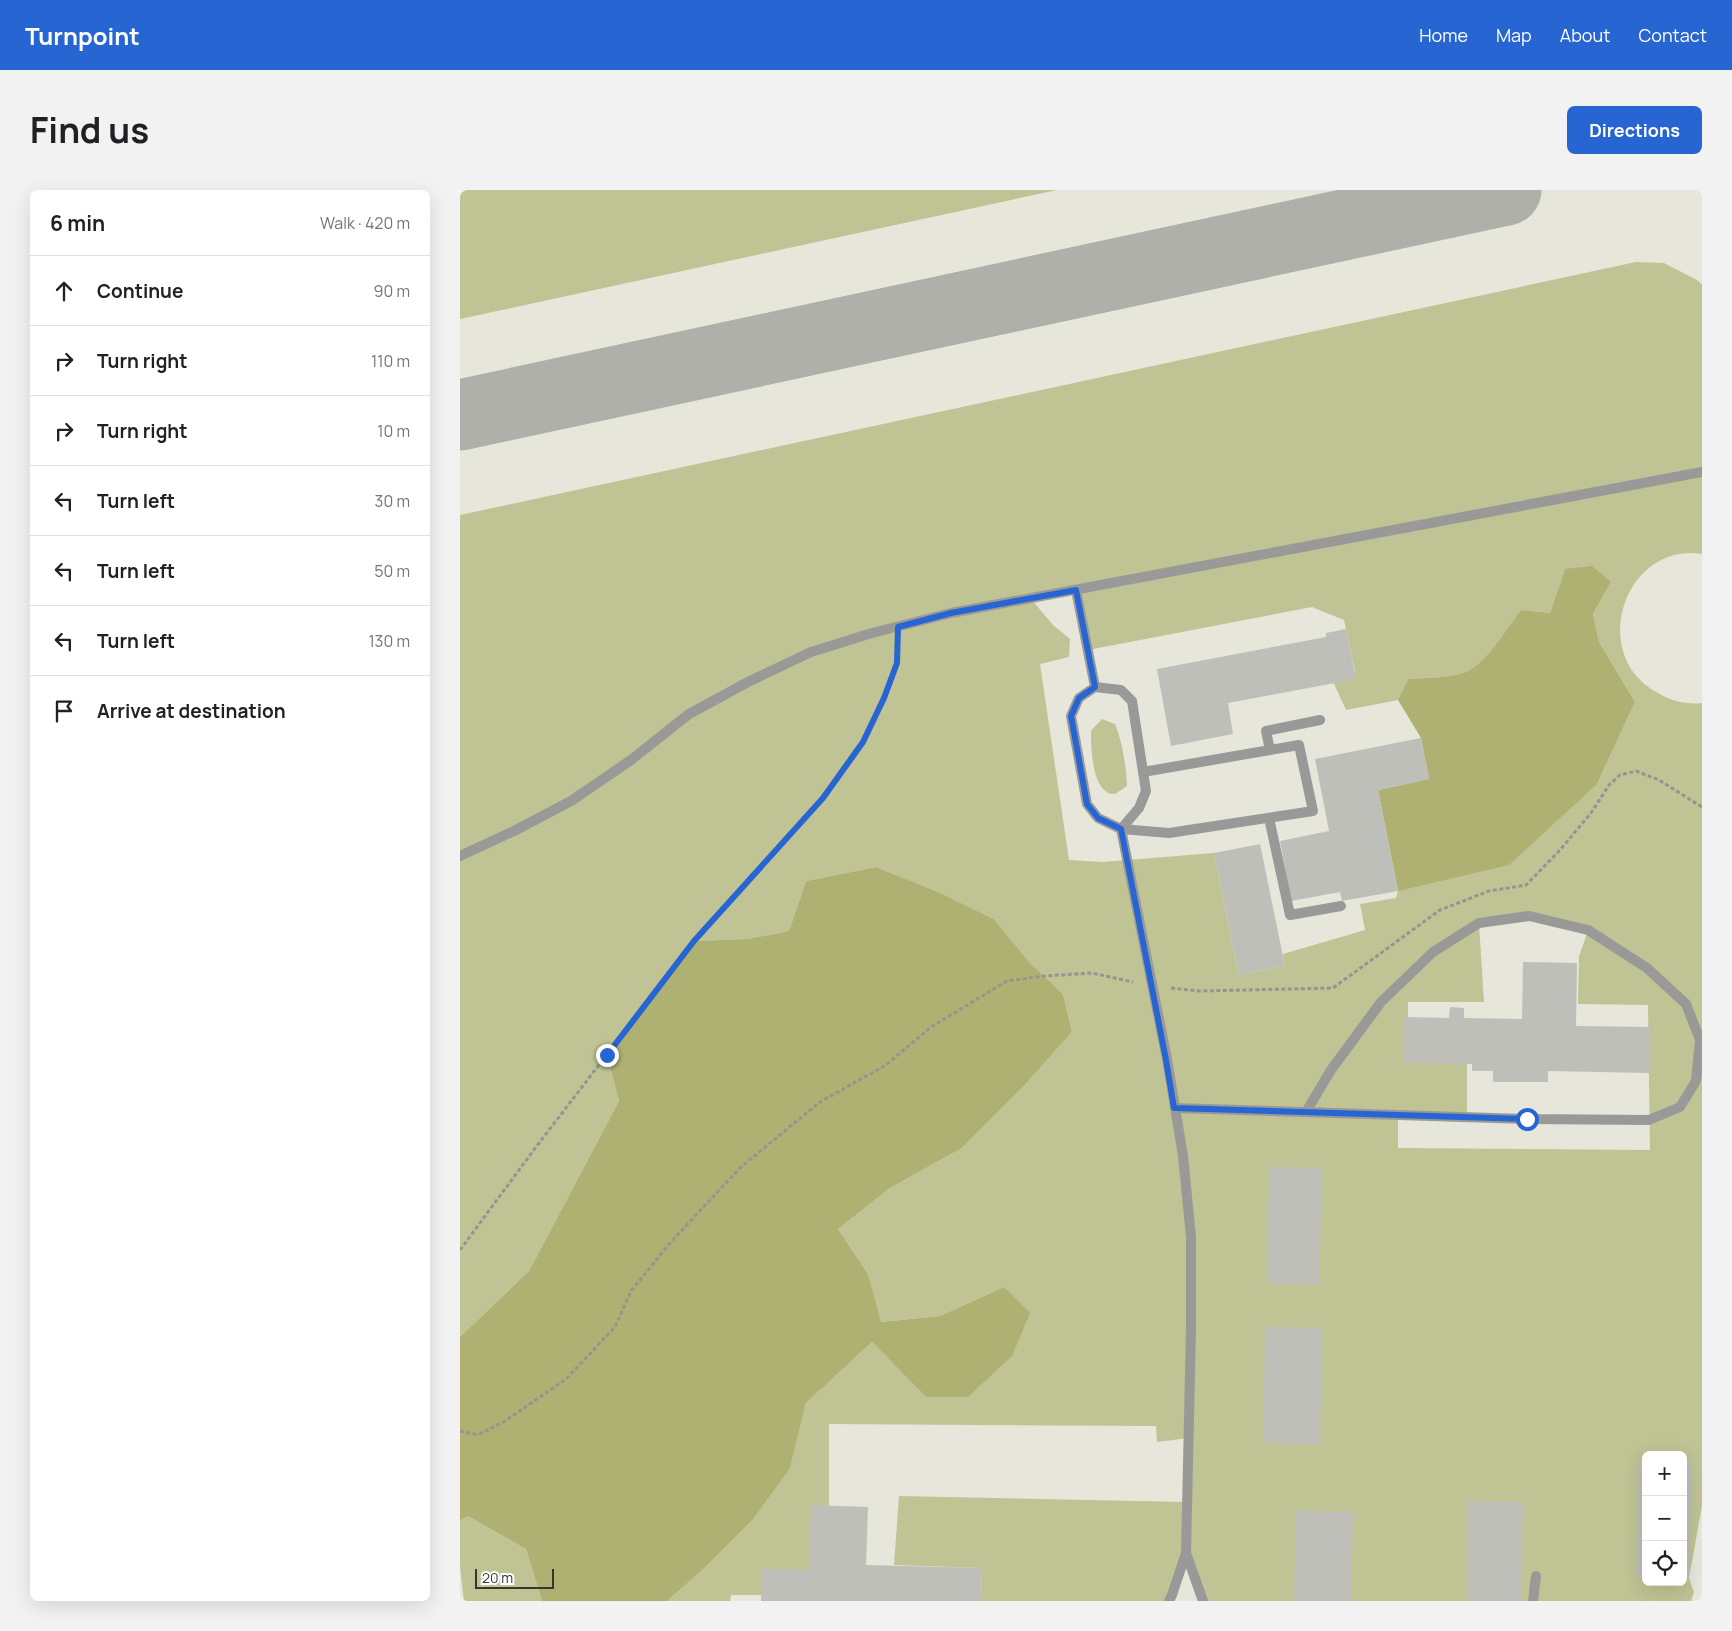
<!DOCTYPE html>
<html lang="en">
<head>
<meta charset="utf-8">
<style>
  body { margin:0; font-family:Manrope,sans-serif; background:#f2f2f2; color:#202124 }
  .controls { position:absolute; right:15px; bottom:15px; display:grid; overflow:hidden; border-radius:8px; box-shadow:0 5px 20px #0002 }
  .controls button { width:45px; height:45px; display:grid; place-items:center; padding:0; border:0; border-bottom:1px solid #e0e0e0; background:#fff; color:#202124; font:25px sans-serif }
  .scale { position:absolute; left:15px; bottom:12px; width:79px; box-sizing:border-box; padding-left:5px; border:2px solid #353532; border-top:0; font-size:14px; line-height:18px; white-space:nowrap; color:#353532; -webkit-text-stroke:4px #fffffe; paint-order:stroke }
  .stop { position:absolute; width:15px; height:15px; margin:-11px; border:4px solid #2765d2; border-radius:50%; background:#fff }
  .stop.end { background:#2765d2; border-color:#fff; box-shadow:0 1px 5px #0008 }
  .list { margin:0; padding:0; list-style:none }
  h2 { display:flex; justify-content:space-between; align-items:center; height:65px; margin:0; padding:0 20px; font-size:21px }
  h2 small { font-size:16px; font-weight:400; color:#757577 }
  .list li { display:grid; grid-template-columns:32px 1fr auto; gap:15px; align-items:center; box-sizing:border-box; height:70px; padding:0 20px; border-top:1px solid #e0e0e0 }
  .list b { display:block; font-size:19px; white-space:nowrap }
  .list em { font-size:16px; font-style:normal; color:#757577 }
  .icon { flex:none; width:28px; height:28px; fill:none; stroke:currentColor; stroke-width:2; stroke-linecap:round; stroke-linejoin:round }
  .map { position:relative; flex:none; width:1242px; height:1411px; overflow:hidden; border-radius:8px }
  header { display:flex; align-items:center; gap:30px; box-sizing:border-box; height:70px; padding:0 25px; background:#2765d2; color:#fff }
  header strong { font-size:24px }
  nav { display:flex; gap:28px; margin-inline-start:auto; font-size:18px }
  .intro { display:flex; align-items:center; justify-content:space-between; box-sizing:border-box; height:120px; padding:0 30px }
  h1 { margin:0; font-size:35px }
  .button { padding:12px 22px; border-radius:8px; background:#2765d2; color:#fff; font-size:18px; font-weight:700 }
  main { display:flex; gap:30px; padding:0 30px }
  aside { flex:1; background:#fff; border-radius:8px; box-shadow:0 5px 20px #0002 }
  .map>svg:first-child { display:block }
  .built { fill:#e6e7da; fill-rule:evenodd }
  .green { fill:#c0c394; fill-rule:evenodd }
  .forest { fill:#aeb171 }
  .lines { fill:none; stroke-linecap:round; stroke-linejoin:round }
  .taxiway { stroke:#b0b0aa; stroke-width:71 }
  .building { fill:#bebfb8 }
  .path { stroke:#959590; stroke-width:3; stroke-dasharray:4 2.5; stroke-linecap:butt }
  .lane { stroke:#999a97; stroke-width:10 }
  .route { stroke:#2765d2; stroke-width:6 }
</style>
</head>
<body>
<header>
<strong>Turnpoint</strong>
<nav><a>Home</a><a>Map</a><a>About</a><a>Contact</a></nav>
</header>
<div class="intro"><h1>Find us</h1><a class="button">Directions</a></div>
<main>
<aside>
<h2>6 min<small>Walk · 420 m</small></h2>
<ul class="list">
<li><svg class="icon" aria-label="ahead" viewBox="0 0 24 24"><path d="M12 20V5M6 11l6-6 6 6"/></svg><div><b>Continue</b></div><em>90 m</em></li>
<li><svg class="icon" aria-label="right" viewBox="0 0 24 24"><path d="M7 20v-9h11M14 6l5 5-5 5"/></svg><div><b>Turn right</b></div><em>110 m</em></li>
<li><svg class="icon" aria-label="right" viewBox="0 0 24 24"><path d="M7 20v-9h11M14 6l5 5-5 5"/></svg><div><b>Turn right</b></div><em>10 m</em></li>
<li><svg class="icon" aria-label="left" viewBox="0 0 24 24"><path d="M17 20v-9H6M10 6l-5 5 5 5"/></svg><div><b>Turn left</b></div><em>30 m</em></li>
<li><svg class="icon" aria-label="left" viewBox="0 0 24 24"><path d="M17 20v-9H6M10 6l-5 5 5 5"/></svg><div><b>Turn left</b></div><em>50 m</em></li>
<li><svg class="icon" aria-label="left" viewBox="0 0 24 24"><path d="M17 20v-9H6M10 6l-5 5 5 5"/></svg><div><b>Turn left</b></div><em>130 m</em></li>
<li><svg class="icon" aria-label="arrive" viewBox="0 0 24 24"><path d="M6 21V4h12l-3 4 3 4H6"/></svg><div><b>Arrive at destination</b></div></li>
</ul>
</aside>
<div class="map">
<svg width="1242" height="1411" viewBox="0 0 1242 1411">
  <rect width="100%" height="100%" fill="#f2f2eb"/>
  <path class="built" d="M0,0H1242V1411H0ZM1186,1265H1223V1392H1186Z"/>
  <g class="green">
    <path d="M0,0H597L0,129Z"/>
    <path d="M1176,72L1204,73L1235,89L1242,94V364C1164,352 1127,466 1198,503C1211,511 1227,515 1242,513V1316L1229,1388L1234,1402L1231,1411H743L726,1364L709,1411H521L522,1378L434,1375L439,1306L727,1312L729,1248L697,1252L696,1236L369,1234V1316L352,1315L349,1380L301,1405H271L270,1411H207L239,1383L330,1278L346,1213L412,1152L466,1207L544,1097L480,1126L420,1132L408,1084L378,1039L430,998L502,958L563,897L612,842L603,804L570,773L534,729L476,701L416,677L346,691L329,741L287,749L234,751L147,865L159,911L69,1081L0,1147V325ZM1105,379L1151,392L1133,424L1139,452L1175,512L1137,594L938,701L936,708L900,714L905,740L823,764L825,776L779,785L754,663L643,672L609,670L580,474L609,467L610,449L593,435L571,409L616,400L628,460L852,417L884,430L895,482L871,487L886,520L938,510L948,489C963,488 997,488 1010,480C1031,466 1046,441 1061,420L1090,423ZM1069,726L1128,741L1119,766L1118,814L1188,815L1190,960L938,958V925L1007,928V867H948V812H1024L1019,733ZM1186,1265H1223V1392H1186Z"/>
    <path d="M642,529L655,534C663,554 666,576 667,596L655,604C652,604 649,604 647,602C632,594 631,557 631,541Z"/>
    <path d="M8,1326L66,1359L82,1411H4L0,1377V1331Z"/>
  </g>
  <g class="forest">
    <path d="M1132,376L1151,392L1133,424L1139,452L1175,512L1137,594L1049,675L938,701L918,600L969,589L961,548L938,510L948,489C963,488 996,488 1010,480C1031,466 1046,440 1061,420L1090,423L1105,379Z"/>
    <path d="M416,677L476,701L534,729L570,773L603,804L612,842L563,897L502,958L430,998L378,1039L408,1084L421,1132L480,1126L544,1097L570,1123L552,1166L508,1207H466L412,1152L346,1213L330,1278L293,1329L239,1383L207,1411H82L66,1359L8,1326L0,1331V1147L69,1081L159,911L147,865L234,751L287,749L329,741L346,691Z"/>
  </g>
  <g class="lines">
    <path class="taxiway" d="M0,225L1046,0"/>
  </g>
  <g class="building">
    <path d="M886,439L896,489L768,513L773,544L711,556L697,479L866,447V443Z"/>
    <path d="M961,548L969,589L918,600L938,701L882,711L880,702L831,711L820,651L869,641L855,569Z"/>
    <path d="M800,654L825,776L779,785L754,663Z"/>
    <path d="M1063,772L1117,773L1116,836L1190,837L1189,883L1088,881V892H1033V881H1012V874L943,873L944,827L989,828L990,817L1004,818V828L1062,829Z"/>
    <path d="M809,977L862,978L859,1095L807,1094Z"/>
    <path d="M805,1137L862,1138L860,1254L803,1253Z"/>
    <path d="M1179,1272H1186V1387H1176Z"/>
    <path d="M1223,1273H1232L1229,1388H1223Z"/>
    <path d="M1008,1311L1063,1312L1061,1411H1007Z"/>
    <path d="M351,1315L408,1317L406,1375L522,1378L521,1411H301L302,1379L349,1380Z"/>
    <path d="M836,1321L893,1322L891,1411H834Z"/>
  </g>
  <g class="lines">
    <g class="path">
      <path d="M711,798L739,801L873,798L980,720L1029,701L1066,695L1100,660L1131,623L1149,595L1160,585L1176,581L1199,590L1242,617"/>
      <path d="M0,1060L76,957L234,751L363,607L403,552L424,508L437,473L438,456"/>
      <path d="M0,1241L18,1245L45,1231L106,1189L155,1137L171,1101L210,1053L281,977L360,912L426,875L471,837L547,791L584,786L632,783L673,792"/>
    </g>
    <g class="lane">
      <path d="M616,400L635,497L619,508L611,526L627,614L638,628L661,639L707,869L723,966L731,1047V1139L726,1363L712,1405L709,1411"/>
      <path d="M635,497L661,500L672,511L686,601L679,618L661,639"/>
      <path d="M810,560L806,541L860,530"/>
      <path d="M809,628L830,725L881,716"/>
      <path d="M661,639L709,643L853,621L839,555L683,582"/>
      <path d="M0,666L54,641L111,611L171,570L229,524L288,492L351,462L412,443L491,423L1242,282"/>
      <path d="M715,918L1067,929L1189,930L1220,917L1236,891L1240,850L1226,814L1187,778L1128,740L1069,726L1019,733L973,762L921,812L871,880L846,922"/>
      <path d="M726,1363L743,1411"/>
      <path d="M1073,1411L1076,1386"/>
    </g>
  </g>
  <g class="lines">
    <path class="route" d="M147,865L234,751L363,608L403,552L424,508L437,473L438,437L491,423L616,400L635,497L619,508L611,526L627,614L638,628L661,639L706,870L714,918L1067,929"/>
  </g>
</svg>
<div class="controls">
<button>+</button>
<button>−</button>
<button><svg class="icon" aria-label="locate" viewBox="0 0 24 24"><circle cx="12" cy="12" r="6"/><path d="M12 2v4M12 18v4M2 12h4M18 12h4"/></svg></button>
</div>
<div class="scale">20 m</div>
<div class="stop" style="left:1067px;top:929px"></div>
<div class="stop end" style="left:147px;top:865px"></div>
</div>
</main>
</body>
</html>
